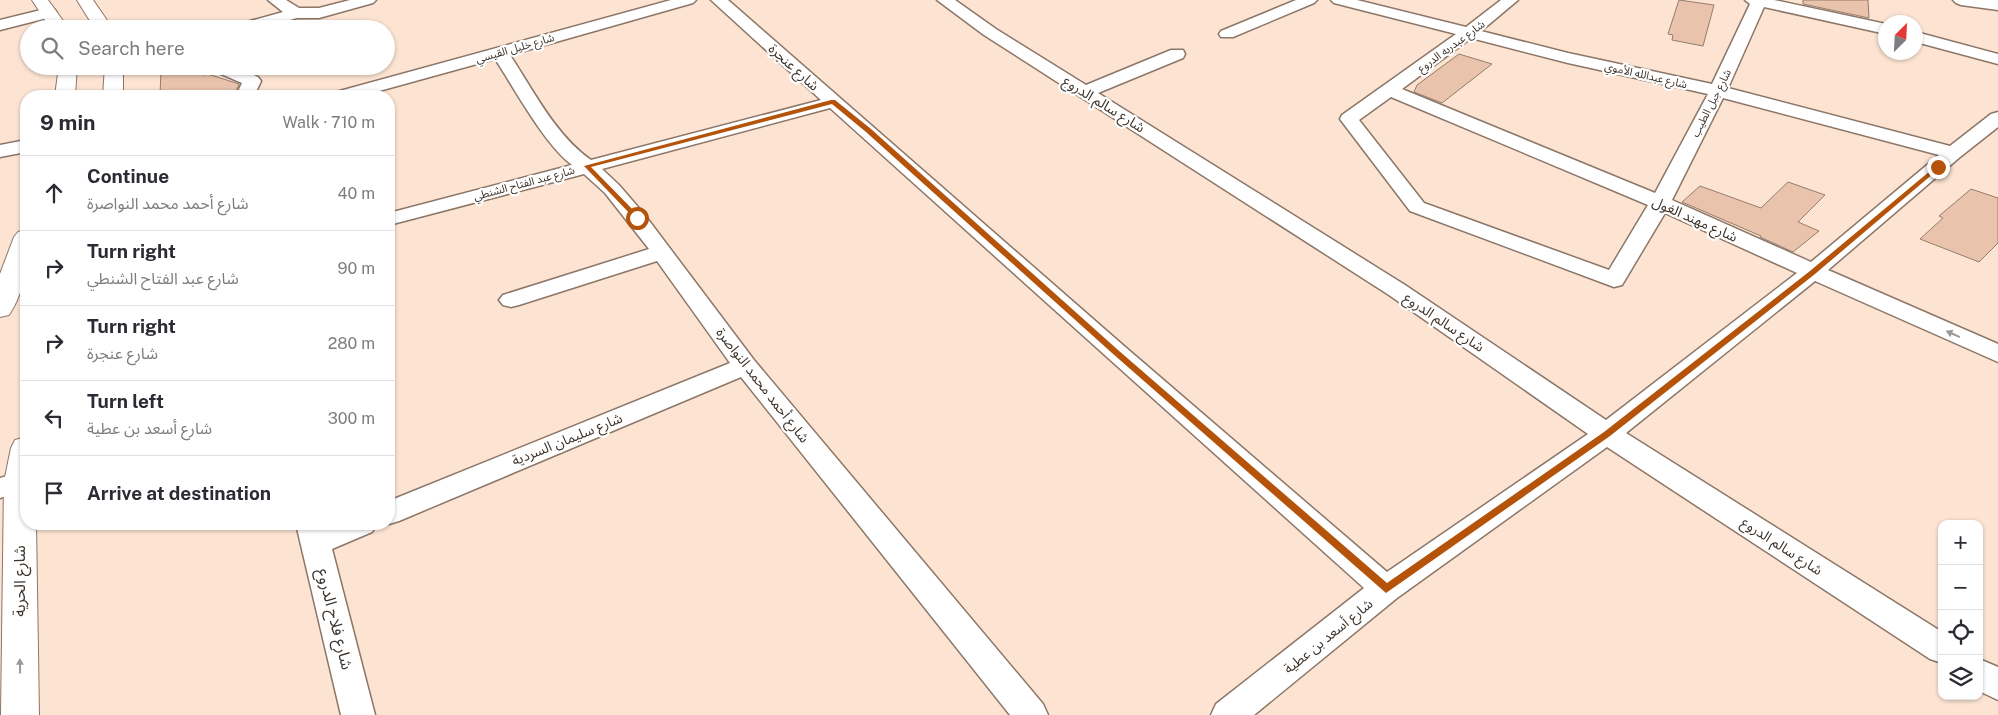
<!DOCTYPE html>
<html lang="en">
<head>
<meta charset="utf-8">
<style>
  body { margin:0; font-family:"Public Sans","Noto Sans Arabic",sans-serif; background:#f2f2f3; color:#2b2b33 }
  .controls { position:absolute; right:15px; bottom:15px; display:grid; overflow:hidden; border-radius:10px; box-shadow:0 1px 4px #0004 }
  .controls button { width:45px; height:45px; display:grid; place-items:center; padding:0; border:0; border-bottom:1px solid #e1e1e2; background:#fff; color:#2b2b33; font:25px sans-serif }
  .compass { position:absolute; left:1878px; top:15px; width:45px; height:45px; border-radius:50%; background:#fff; box-shadow:0 1px 4px #0004; rotate:24deg }
  .stop { position:absolute; width:15px; height:15px; margin:-11px; border:4px solid #b45309; border-radius:50%; background:#fff }
  .stop.end { background:#b45309; border-color:#fff; box-shadow:0 1px 5px #0008 }
  .list { margin:0; padding:0; list-style:none }
  h2 { display:flex; justify-content:space-between; align-items:center; height:65px; margin:0; padding:0 20px; font-size:21px }
  h2 small { font-size:16px; font-weight:400; color:#7c7c81 }
  .list li { display:grid; grid-template-columns:32px 1fr auto; gap:15px; align-items:center; box-sizing:border-box; height:75px; padding:0 20px; border-top:1px solid #e1e1e2 }
  .list b { display:block; font-size:19px; white-space:nowrap }
  .list p { margin:0; font-size:16px; white-space:nowrap; color:#7c7c81 }
  .list em { font-size:16px; font-style:normal; color:#7c7c81 }
  .icon { flex:none; width:28px; height:28px; fill:none; stroke:currentColor; stroke-width:2; stroke-linecap:round; stroke-linejoin:round }
  .map { position:relative; flex:none; width:1998px; height:715px; overflow:hidden }
  .search { position:absolute; background:#fff; box-shadow:0 1px 4px #0004; left:20px; top:20px; width:375px; height:55px; display:flex; align-items:center; gap:12px; box-sizing:border-box; padding:0 18px; border-radius:28px; color:#7c7c81; font-size:19px }
  .panel { position:absolute; background:#fff; box-shadow:0 1px 4px #0004; left:20px; top:90px; width:375px; height:440px; border-radius:20px }
  .map>svg:first-child { display:block }
  .building { fill:#e9c3ab; stroke:#947d6e }
  .lines { fill:none; stroke-linecap:round; stroke-linejoin:round }
  .minor-casing { stroke:#8c7667; stroke-width:3 }
  .highway-casing { stroke:#8c7667; stroke-width:2 }
  .minor { fill:#fff; fill-rule:evenodd }
  .highway { fill:#fff; fill-rule:evenodd }
  .oneway { fill:#9e9996 }
  .route { fill:#b45309 }
  .labels { text-anchor:middle; dominant-baseline:central; stroke-width:4.5; stroke-linejoin:round; paint-order:stroke }
  .far-street-label { font-size:11px; fill:#3c332c; stroke:#fff }
  .street-label { font-size:14px; fill:#3c332c; stroke:#fff }
  .near-street-label { font-size:16px; fill:#3c332c; stroke:#fff }
</style>
</head>
<body>
<div class="map">
<svg width="1998" height="715" viewBox="0 0 1998 715">
  <rect width="100%" height="100%" fill="#fce3d2"/>
  <g class="building">
    <path d="M1679,0L1714,5L1703,46L1672,40L1673,35L1668,34Z"/>
    <path d="M1803,0H1868L1869,18L1803,4Z"/>
    <path d="M1459,54L1492,64L1442,103L1414,92L1417,85Z"/>
    <path d="M175,66H201L202,75L208,74L239,84L234,96H160L161,69Z"/>
    <path d="M1788,182L1825,195L1798,222L1819,231L1793,252L1760,237L1761,236L1682,202L1700,186L1761,208Z"/>
    <path d="M1971,189L1998,198V243L1979,262L1920,239L1943,218L1939,216Z"/>
  </g>
  <g class="lines">
    <defs>
      <g id="minor">
        <path d="M268,0H286L299,8H319L350,0H376L373,3L319,18H297L257,29H230L232,26L283,12Z"/>
        <path d="M671,0H696L693,3L510,55C533,90 556,136 591,160L821,100L711,0H728L1124,346L1387,572L1588,434L1389,295L984,35L937,0H955L996,29L1086,85L1171,50H1183L1185,54L1183,58L1098,93L1405,285L1606,420L1797,273L1665,213L1625,280L1622,285L1614,287L1410,211L1340,119L1342,115L1456,34L1334,3L1331,0H1357L1466,27L1501,0H1518L1481,31L1568,53L1712,84L1750,4L1745,0H1774L1886,24V34L1764,7L1728,88L1950,146L1991,114L1998,112V127L1960,157L1828,270L1998,344V362L1815,281L1626,433L1942,632V663L1930,659L1607,447L1397,598L1254,715H1211L1216,704L1364,588L830,108L602,169L619,185L644,214L754,360L1043,704L1048,715H1010L741,377L399,521L389,524H388L389,501L730,363L657,261L519,305L511,307L503,305L499,300L503,295L649,249L605,193L584,174L389,225V213L572,165C544,144 515,89 495,59L361,96H333L336,92ZM1471,38L1568,63L1708,94L1655,193L1402,89ZM1391,97L1648,205L1609,270L1424,203L1359,120ZM1723,98L1939,155L1811,262L1672,200Z"/>
        <path d="M1296,0H1317L1314,3L1233,37H1221L1219,34L1221,31Z"/>
        <path d="M1953,0H1998V10L1961,5L1956,3Z"/>
        <path d="M49,8L55,10L57,13L55,16L0,30V20Z"/>
        <path d="M1916,32L1998,54V64L1916,42Z"/>
        <path d="M210,66H233L258,77L261,81L254,96H236L242,83L212,70Z"/>
        <path d="M26,140V152L0,157V145Z"/>
        <path d="M20,472L26,474V490L0,498V478Z"/>
        <path d="M296,524H326V526L333,524H377L372,532L332,549L375,715H341Z"/>
        <path d="M1979,659L1998,667V700L1979,691Z"/>
      </g>
      <g id="highway">
        <path d="M32,0H48L69,29H51Z"/>
        <path d="M77,0H93L113,29H95Z"/>
        <path d="M59,66H77L75,96H55Z"/>
        <path d="M105,66H123V96H103Z"/>
        <path d="M26,230C28,258 26,290 9,315L0,317V274L14,237L18,232Z"/>
        <path d="M26,437V524H36L39,715H1L4,482L11,448L15,440Z"/>
      </g>
    </defs>
    <use href="#minor" class="minor-casing"/>
    <use href="#highway" class="highway-casing"/>
    <use href="#minor" class="minor"/>
    <use href="#highway" class="highway"/>
  </g>
  <defs><path id="oneway-solid" d="M-6-.8H1V-3.2L6.5 0L1 3.2V.8H-6Z" transform="scale(1.25)"/></defs>
  <g class="oneway">
    <use href="#oneway-solid" transform="translate(1953 334) rotate(-156)"/>
    <use href="#oneway-solid" transform="translate(20 666) rotate(-91)"/>
  </g>
  <path class="route" d="M831,100H835L871,129L1118,350L1387,583L1604,432L1810,271L1936,166L1941,167L1815,274L1610,436L1386,593L1112,353L866,132L832,104L591,167L639,216V219H635L584,166Z"/>
  <g class="labels">
    <g class="far-street-label">
      <text transform="translate(1451 46) rotate(-36)">شارع عبدربه الدروع</text>
      <text transform="translate(515 48) rotate(-16)">شارع خليل القيسي</text>
      <text transform="translate(1646 75) rotate(13)">شارع عبدالله الأموي</text>
      <text transform="translate(1711 103) rotate(-63)">شارع جبل الطيب</text>
      <text transform="translate(524 183) rotate(-15)">شارع عبد الفتاح الشنطي</text>
    </g>
    <g class="street-label">
      <text transform="translate(794 67) rotate(42)">شارع عنجرة</text>
      <text transform="translate(1104 104) rotate(32)">شارع سالم الدروع</text>
      <text transform="translate(1695 219) rotate(24)">شارع مهند الغول</text>
      <text transform="translate(1444 322) rotate(34)">شارع سالم الدروع</text>
      <text transform="translate(763 385) rotate(52)">شارع أحمد محمد النواصرة</text>
      <text transform="translate(567 439) rotate(-22)">شارع سليمان السردية</text>
      <text transform="translate(1782 546) rotate(33)">شارع سالم الدروع</text>
      <text transform="translate(1328 636) rotate(-39)">شارع أسعد بن عطية</text>
    </g>
    <g class="near-street-label">
      <text transform="translate(19 581) rotate(-90)">شارع الحرية</text>
      <text transform="translate(335 619) rotate(76)">شارع فلاح الدروع</text>
    </g>
  </g>
</svg>
<div class="controls">
<button>+</button>
<button>−</button>
<button><svg class="icon" aria-label="locate" viewBox="0 0 24 24"><circle cx="12" cy="12" r="6"/><path d="M12 2v4M12 18v4M2 12h4M18 12h4"/></svg></button>
<button><svg class="icon" aria-label="layers" viewBox="0 0 24 24"><path d="M12 4l9 5-9 5-9-5zM3 14l9 5 9-5"/></svg></button>
</div>
<svg class="compass" viewBox="-18 -18 36 36"><path d="M0-13l5 13h-10z" fill="#e53935"/><path d="M0 13l5-13h-10z" fill="#7c7c81"/></svg>
<div class="stop" style="left:637px;top:218px"></div>
<div class="stop end" style="left:1938px;top:167px"></div>
<div class="search"><svg class="icon" aria-label="search" viewBox="0 0 24 24"><circle cx="10" cy="10" r="6"/><path d="M15 15l6 6"/></svg>Search here</div>
<section class="panel">
<h2>9 min<small>Walk · 710 m</small></h2>
<ul class="list">
<li><svg class="icon" aria-label="ahead" viewBox="0 0 24 24"><path d="M12 20V5M6 11l6-6 6 6"/></svg><div><b>Continue</b><p>شارع أحمد محمد النواصرة</p></div><em>40 m</em></li>
<li><svg class="icon" aria-label="right" viewBox="0 0 24 24"><path d="M7 20v-9h11M14 6l5 5-5 5"/></svg><div><b>Turn right</b><p>شارع عبد الفتاح الشنطي</p></div><em>90 m</em></li>
<li><svg class="icon" aria-label="right" viewBox="0 0 24 24"><path d="M7 20v-9h11M14 6l5 5-5 5"/></svg><div><b>Turn right</b><p>شارع عنجرة</p></div><em>280 m</em></li>
<li><svg class="icon" aria-label="left" viewBox="0 0 24 24"><path d="M17 20v-9H6M10 6l-5 5 5 5"/></svg><div><b>Turn left</b><p>شارع أسعد بن عطية</p></div><em>300 m</em></li>
<li><svg class="icon" aria-label="arrive" viewBox="0 0 24 24"><path d="M6 21V4h12l-3 4 3 4H6"/></svg><div><b>Arrive at destination</b></div></li>
</ul>
</section>
</div>
</body>
</html>
